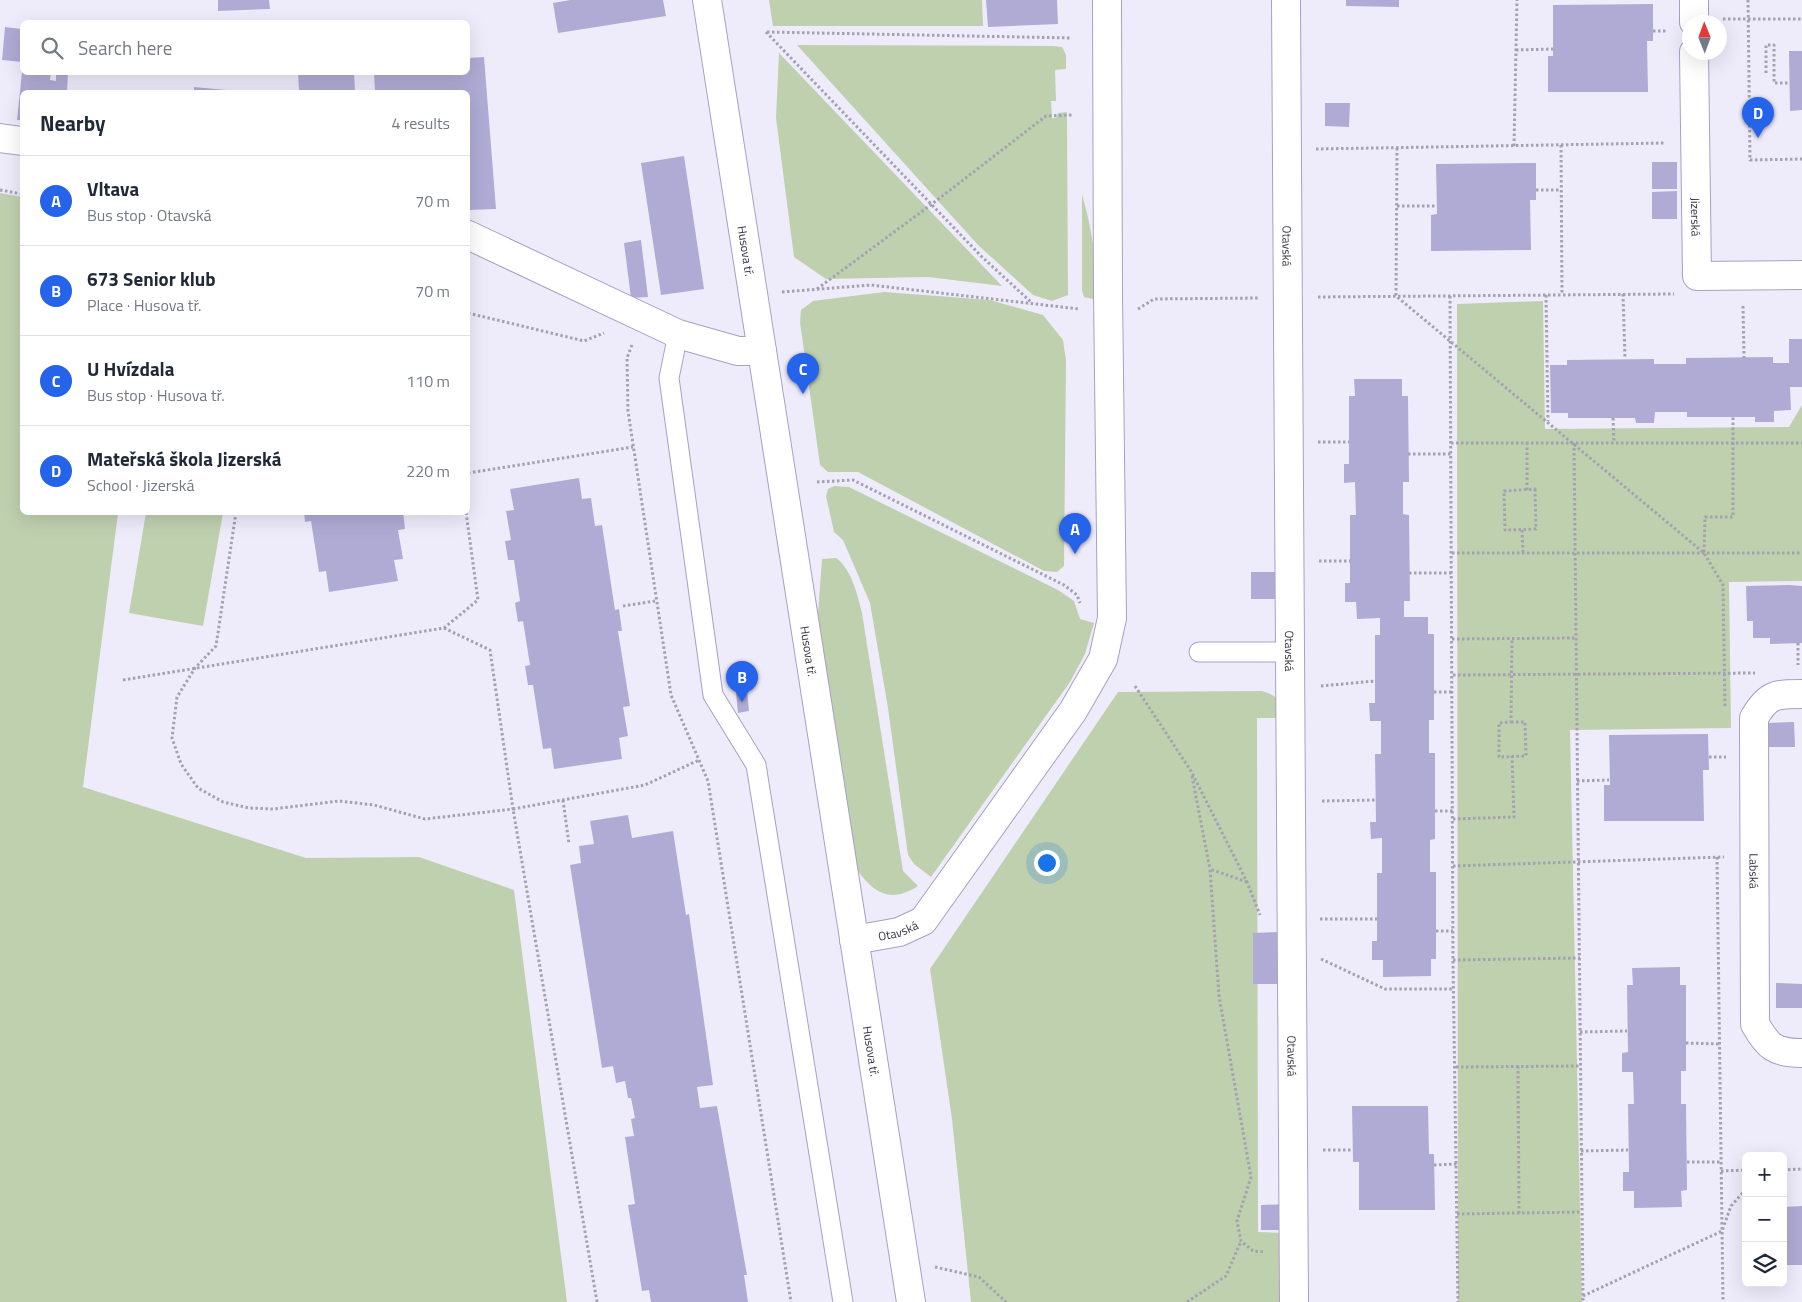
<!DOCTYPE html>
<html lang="en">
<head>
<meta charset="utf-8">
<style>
  body { margin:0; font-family:"Titillium Web",sans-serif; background:#f2f2f3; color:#1f2937 }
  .controls { position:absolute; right:15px; bottom:15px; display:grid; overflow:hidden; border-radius:8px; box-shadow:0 5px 20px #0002 }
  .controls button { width:45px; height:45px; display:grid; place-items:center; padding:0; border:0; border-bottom:1px solid #e0e1e3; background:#fff; color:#1f2937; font:25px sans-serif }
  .compass { position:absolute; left:1682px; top:15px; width:45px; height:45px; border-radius:50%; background:#fff; box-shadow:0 5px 20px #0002; rotate:359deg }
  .you { position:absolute; left:1046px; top:862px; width:18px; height:18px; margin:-12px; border:4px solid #fff; border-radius:50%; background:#1a73e8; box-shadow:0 0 0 8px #1a73e833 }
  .badge { display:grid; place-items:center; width:32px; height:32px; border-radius:50%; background:#2563eb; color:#fff; font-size:16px; font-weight:700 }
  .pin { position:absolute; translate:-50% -41px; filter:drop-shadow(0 1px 2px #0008) }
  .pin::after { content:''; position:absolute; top:26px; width:18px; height:15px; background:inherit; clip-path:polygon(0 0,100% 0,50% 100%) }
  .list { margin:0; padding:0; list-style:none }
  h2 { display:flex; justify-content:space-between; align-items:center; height:65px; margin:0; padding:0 20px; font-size:21px }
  h2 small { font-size:16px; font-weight:400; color:#747a83 }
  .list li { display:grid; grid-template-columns:32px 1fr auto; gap:15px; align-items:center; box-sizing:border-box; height:90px; padding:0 20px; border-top:1px solid #e0e1e3 }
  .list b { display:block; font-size:19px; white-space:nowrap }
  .list p { margin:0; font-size:16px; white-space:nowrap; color:#747a83 }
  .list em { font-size:16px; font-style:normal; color:#747a83 }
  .icon { flex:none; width:28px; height:28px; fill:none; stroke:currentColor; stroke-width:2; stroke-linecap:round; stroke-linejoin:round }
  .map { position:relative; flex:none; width:1802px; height:1302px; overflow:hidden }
  .search { position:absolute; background:#fff; box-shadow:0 5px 20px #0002; left:20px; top:20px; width:450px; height:55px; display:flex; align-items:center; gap:12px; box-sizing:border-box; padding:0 18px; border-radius:8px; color:#747a83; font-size:19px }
  .panel { position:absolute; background:#fff; box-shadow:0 5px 20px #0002; left:20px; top:90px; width:450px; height:425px; border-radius:8px }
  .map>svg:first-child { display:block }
  .green { fill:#bfd0af }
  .building { fill:#b0abd4 }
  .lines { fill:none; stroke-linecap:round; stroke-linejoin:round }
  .service-casing { stroke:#a5a1c3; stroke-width:21 }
  .minor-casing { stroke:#a5a1c3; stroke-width:30 }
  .tertiary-casing { stroke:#a5a1c3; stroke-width:30 }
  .path { stroke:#a4a2b0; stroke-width:3; stroke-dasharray:2.5 2.5; stroke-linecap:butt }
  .service { stroke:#fff; stroke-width:19 }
  .minor { stroke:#fff; stroke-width:28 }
  .tertiary { stroke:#fff; stroke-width:28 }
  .labels { text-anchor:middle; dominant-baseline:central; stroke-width:4.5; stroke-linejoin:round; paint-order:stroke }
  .street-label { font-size:12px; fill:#33313f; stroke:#fbfbfb }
</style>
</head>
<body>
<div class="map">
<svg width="1802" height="1302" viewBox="0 0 1802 1302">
  <rect width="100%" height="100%" fill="#eeecfb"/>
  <g class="green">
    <path d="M769,0H982L983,26H773Z"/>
    <path d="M797,45L1053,46L1062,47L1066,55V69L1055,70L1056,101H1051L1052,118H1056L1058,113L1067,112L1068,295L1052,301L1033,295L978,245Z"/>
    <path d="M779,53L1002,286L928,277L826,279L794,257L776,118Z"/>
    <path d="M0,193L22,197V512L118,513L83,787L306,858L419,857L514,890L567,1302H0Z"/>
    <path d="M1082,194C1093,233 1096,260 1097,300L1084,297L1082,290Z"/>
    <path d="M884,292L990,300L1043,315L1063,340L1066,360L1064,566L1057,572L1044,571L858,472H828L820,465L800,322L801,310L813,301Z"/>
    <path d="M1543,301L1545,429L1789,427L1802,405V581L1729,582L1731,728L1570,730L1582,1302H1458L1457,304Z"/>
    <path d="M834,486L849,487L1058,590L1074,601L1080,619L1094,623L1085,654L1070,682L931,877L914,864L908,855L888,708L870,603L843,540L834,532L826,496L828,489Z"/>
    <path d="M146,513H223L203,626L129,613Z"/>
    <path d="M836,558C851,568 858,596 862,613L903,871L918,886C890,904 873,893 856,868L818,614L822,559Z"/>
    <path d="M1262,691C1278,696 1282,700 1282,718H1257L1258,1232L1288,1233L1293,1302H971L952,1119L930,969L1118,692Z"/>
  </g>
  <g class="building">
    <path d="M218,0H269L270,9L218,11Z"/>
    <path d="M570,0H663L666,16L558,33L553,3Z"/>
    <path d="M986,0H1057L1058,24L988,27Z"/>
    <path d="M1346,0H1399V7L1346,6Z"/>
    <path d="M1653,4V41H1647L1648,92H1548V56H1553V5Z"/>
    <path d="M5,27L22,29V62L2,60Z"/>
    <path d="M1789,51H1802V110L1790,111Z"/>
    <path d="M484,57L496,209L469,210L468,92H375L374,72H468V58Z"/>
    <path d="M22,72H51L50,80L56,81V72H68L67,92H22V120H17Z"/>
    <path d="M298,72H354L355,92H299Z"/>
    <path d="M194,87L237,91V92H194Z"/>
    <path d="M1325,103H1350L1349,127L1325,126Z"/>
    <path d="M684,156L704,289L661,295L641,163Z"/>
    <rect x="1652" y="162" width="25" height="27"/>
    <path d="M1536,163V200H1530L1531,250L1431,251V215L1437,214L1436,164Z"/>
    <path d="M1677,191V219H1652V192Z"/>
    <path d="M641,240L648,297L631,298L624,243Z"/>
    <path d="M1789,339H1802V387H1790L1791,410L1774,411V422H1755V417H1687V412H1655L1654,423H1636L1635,418H1568V413H1551L1550,365H1567V360L1654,359V364H1686V358L1773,357V363H1789Z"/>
    <path d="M1354,379H1402V396H1408L1409,482H1403V514L1409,515L1410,601H1404V617H1428V634H1434V720H1429V753H1435V839L1430,840V872H1436V959H1431V976L1383,977V960H1372V941H1377V873H1382V838L1371,839L1370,822H1376L1375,754H1381V721H1370L1369,703H1375V635H1380V618L1357,619L1356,602H1345V583H1350V515H1356L1355,482L1344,483V464H1349V396H1355Z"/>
    <path d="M579,478L582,499L591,498L595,526L602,525L615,610L619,609L622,631H618L630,706L623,707L628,736L619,738L622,759L554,769L551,748L543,749L533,685H528L525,666L530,665L523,621L518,622L515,603L520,601L514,560H508L505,541L511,540L506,511L514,510L510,489Z"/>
    <path d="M304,512H403L405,529L398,530L403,559L394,560L398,581L329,592L326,571L319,572L311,521L305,522Z"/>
    <rect x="1251" y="572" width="24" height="27"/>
    <path d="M1789,585L1802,586V643L1770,644V638H1753V621H1747L1746,586Z"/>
    <path d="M747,691L749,711L738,713L736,692Z"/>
    <path d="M1794,722L1795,747H1767V723Z"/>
    <path d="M1708,734L1709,770H1703L1704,821H1604V785H1610L1609,735Z"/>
    <path d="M628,815L632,838L673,831L686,915L689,914L713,1085L697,1087L700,1108L717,1106L747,1275H744L748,1302H651L649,1290L642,1291L628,1205L635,1204L625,1137L634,1136L631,1119L635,1118L631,1098H628L625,1081L616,1083L613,1066L602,1068L570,865L581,863L579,846L594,844L590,821Z"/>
    <path d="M1279,932V984H1253V933Z"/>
    <path d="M1680,967V985H1686V1071H1681V1104H1686L1687,1190L1681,1191L1682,1207L1634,1208V1191H1623V1172H1629L1628,1104H1634L1633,1072H1622V1053L1628,1052L1627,985H1633L1632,968Z"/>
    <path d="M1776,983L1802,984V1008H1776Z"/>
    <path d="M1352,1106H1428L1429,1154H1434L1435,1210H1359V1162H1353Z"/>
    <path d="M1287,1204V1230H1261V1205Z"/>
    <path d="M1802,1206V1265H1787V1270H1783V1207Z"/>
  </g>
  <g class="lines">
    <defs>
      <g id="service">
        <path d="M678,334L669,378L713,695L756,765L843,1302"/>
        <path d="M1199,652H1290"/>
      </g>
      <g id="minor">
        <path id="s1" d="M1286,0L1294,1302"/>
        <path d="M1694,0V22"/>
        <path id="s2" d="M1694,52L1697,276L1802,275"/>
        <path d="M0,138L22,141"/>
        <path d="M468,235L678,334L738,351H762"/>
        <path id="s3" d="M1802,694C1775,694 1768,694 1754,718L1755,1024C1768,1047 1775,1053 1802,1053"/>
        <path id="s4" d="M854,940L899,932L923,921L1073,711L1103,659L1112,618L1108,293L1107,0"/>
      </g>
      <g id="tertiary">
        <path id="s5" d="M707,0L911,1302"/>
      </g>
    </defs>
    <use href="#service" class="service-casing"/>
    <use href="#minor" class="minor-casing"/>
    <use href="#tertiary" class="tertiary-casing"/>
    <g class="path">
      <path d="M1748,0L1750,160L1802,159"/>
      <path d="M1723,19H1802"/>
      <path d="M1653,31H1667"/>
      <path d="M766,32L981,256L1032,303"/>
      <path d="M767,32L1072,38"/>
      <path d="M1516,50L1553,49"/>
      <path d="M1766,73V45H1774V83H1790"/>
      <path d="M1561,145L1562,295"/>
      <path d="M1514,146L1517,0"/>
      <path d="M1397,148L1396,296L1704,553L1723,585L1725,707"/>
      <path d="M1316,149L1665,143"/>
      <path d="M0,190L22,194"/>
      <path d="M1536,190H1561"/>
      <path d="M1397,206H1437"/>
      <path d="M817,289L932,204L1046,116L1072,115"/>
      <path d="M782,292L871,285L1079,309"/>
      <path d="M1623,294L1625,359"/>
      <path d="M1546,295L1548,421"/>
      <path d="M1450,296L1453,960L1458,1302"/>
      <path d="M1318,297L1674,294"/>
      <path d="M1743,306L1744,358"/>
      <path d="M1138,309L1154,299L1259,298"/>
      <path d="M468,313L584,341L604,333"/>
      <path d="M632,345L627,358L628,411L671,695L708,781L791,1302"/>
      <path d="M1613,418L1614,443"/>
      <path d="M1318,442H1349"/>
      <path d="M1451,443H1802"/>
      <path d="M1574,443L1583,1302"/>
      <path d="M1408,454H1451"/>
      <path d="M468,473L633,447"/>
      <path d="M817,482L853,480L1064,585L1077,595L1080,603"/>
      <path d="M1535,489L1536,529L1505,530L1504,491Z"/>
      <path d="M1527,490V443"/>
      <path d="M236,512L216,646L195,668L177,697L172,738L181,764L198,788L223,802L249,808L273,809L339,801L374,805L425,819L513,809L490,650L444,628"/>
      <path d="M1522,530L1523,553"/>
      <path d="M1704,552L1705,517H1733V417"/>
      <path d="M1452,553H1802"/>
      <path d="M1319,561H1350"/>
      <path d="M1409,573H1452"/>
      <path d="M623,606L655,601"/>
      <path d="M1452,639L1576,638"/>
      <path d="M1798,643V665"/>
      <path d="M1453,675L1755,673"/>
      <path d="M123,680L444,628L478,600L466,512"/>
      <path d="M1135,686L1191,771L1247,882L1260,915"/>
      <path d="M1321,686L1375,681"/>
      <path d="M1434,692H1453"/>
      <path d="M1511,722H1525L1526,756L1499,757V723L1511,722L1512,639"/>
      <path d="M1709,757H1726"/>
      <path d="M1192,776L1210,869"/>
      <path d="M1577,781L1609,780"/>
      <path d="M563,800L569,844"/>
      <path d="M1322,801L1376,800"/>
      <path d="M1435,811H1453"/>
      <path d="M1453,819L1514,817L1512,756"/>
      <path d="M1717,857L1723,1302"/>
      <path d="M1453,866L1724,857"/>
      <path d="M1247,882L1210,869L1219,996L1251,1177L1237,1221L1241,1241L1253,1251L1265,1252"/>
      <path d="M1320,919H1377"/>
      <path d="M1436,931H1453"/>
      <path d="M1321,959L1385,989H1454"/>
      <path d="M1453,960L1580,958"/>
      <path d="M1580,1032L1627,1031"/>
      <path d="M1686,1043L1720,1044"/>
      <path d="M1518,1066L1519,1213"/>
      <path d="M1456,1067L1580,1066"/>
      <path d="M1323,1150H1353"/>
      <path d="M1581,1151L1628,1150"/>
      <path d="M1687,1162H1721"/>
      <path d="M1434,1165L1457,1164"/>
      <path d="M1783,1170L1802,1169"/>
      <path d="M1721,1171L1746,1170"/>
      <path d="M1457,1214L1582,1212"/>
      <path d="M935,1267L979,1277L1006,1302"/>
      <path d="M1583,1296L1722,1231L1731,1206L1746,1189"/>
      <path d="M597,1302L513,809L645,785L699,760"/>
      <path d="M1187,1302L1226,1276L1241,1241"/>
    </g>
    <use href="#service" class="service"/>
    <use href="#minor" class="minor"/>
    <use href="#tertiary" class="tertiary"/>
  </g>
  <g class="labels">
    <g class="street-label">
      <text stroke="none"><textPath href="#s2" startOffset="165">Jizerská</textPath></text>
      <text stroke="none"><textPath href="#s1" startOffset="246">Otavská</textPath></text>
      <text stroke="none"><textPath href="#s5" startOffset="254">Husova tř.</textPath></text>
      <text stroke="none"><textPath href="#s5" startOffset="659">Husova tř.</textPath></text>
      <text stroke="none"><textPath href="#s1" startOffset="651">Otavská</textPath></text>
      <text stroke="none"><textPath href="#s3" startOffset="211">Labská</textPath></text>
      <text stroke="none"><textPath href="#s4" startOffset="45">Otavská</textPath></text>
      <text stroke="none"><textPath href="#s5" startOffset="1064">Husova tř.</textPath></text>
      <text stroke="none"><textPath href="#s1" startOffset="1056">Otavská</textPath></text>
    </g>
  </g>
</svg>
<div class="controls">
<button>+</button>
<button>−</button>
<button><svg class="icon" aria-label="layers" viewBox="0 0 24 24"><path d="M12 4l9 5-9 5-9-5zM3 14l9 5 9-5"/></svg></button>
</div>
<svg class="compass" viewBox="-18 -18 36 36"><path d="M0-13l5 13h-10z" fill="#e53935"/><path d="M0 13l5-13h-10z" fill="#747a83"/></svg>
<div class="you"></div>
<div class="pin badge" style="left:1075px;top:554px">A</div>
<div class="pin badge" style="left:742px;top:702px">B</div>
<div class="pin badge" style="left:803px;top:394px">C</div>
<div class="pin badge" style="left:1758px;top:138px">D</div>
<div class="search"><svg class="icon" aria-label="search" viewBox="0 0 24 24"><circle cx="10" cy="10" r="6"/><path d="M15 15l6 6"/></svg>Search here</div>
<section class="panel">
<h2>Nearby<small>4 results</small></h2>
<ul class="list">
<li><span class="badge">A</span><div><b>Vltava</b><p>Bus stop · Otavská</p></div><em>70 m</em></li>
<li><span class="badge">B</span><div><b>673 Senior klub</b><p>Place · Husova tř.</p></div><em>70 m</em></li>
<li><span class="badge">C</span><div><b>U Hvízdala</b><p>Bus stop · Husova tř.</p></div><em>110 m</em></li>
<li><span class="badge">D</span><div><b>Mateřská škola Jizerská</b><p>School · Jizerská</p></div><em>220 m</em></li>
</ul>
</section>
</div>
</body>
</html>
